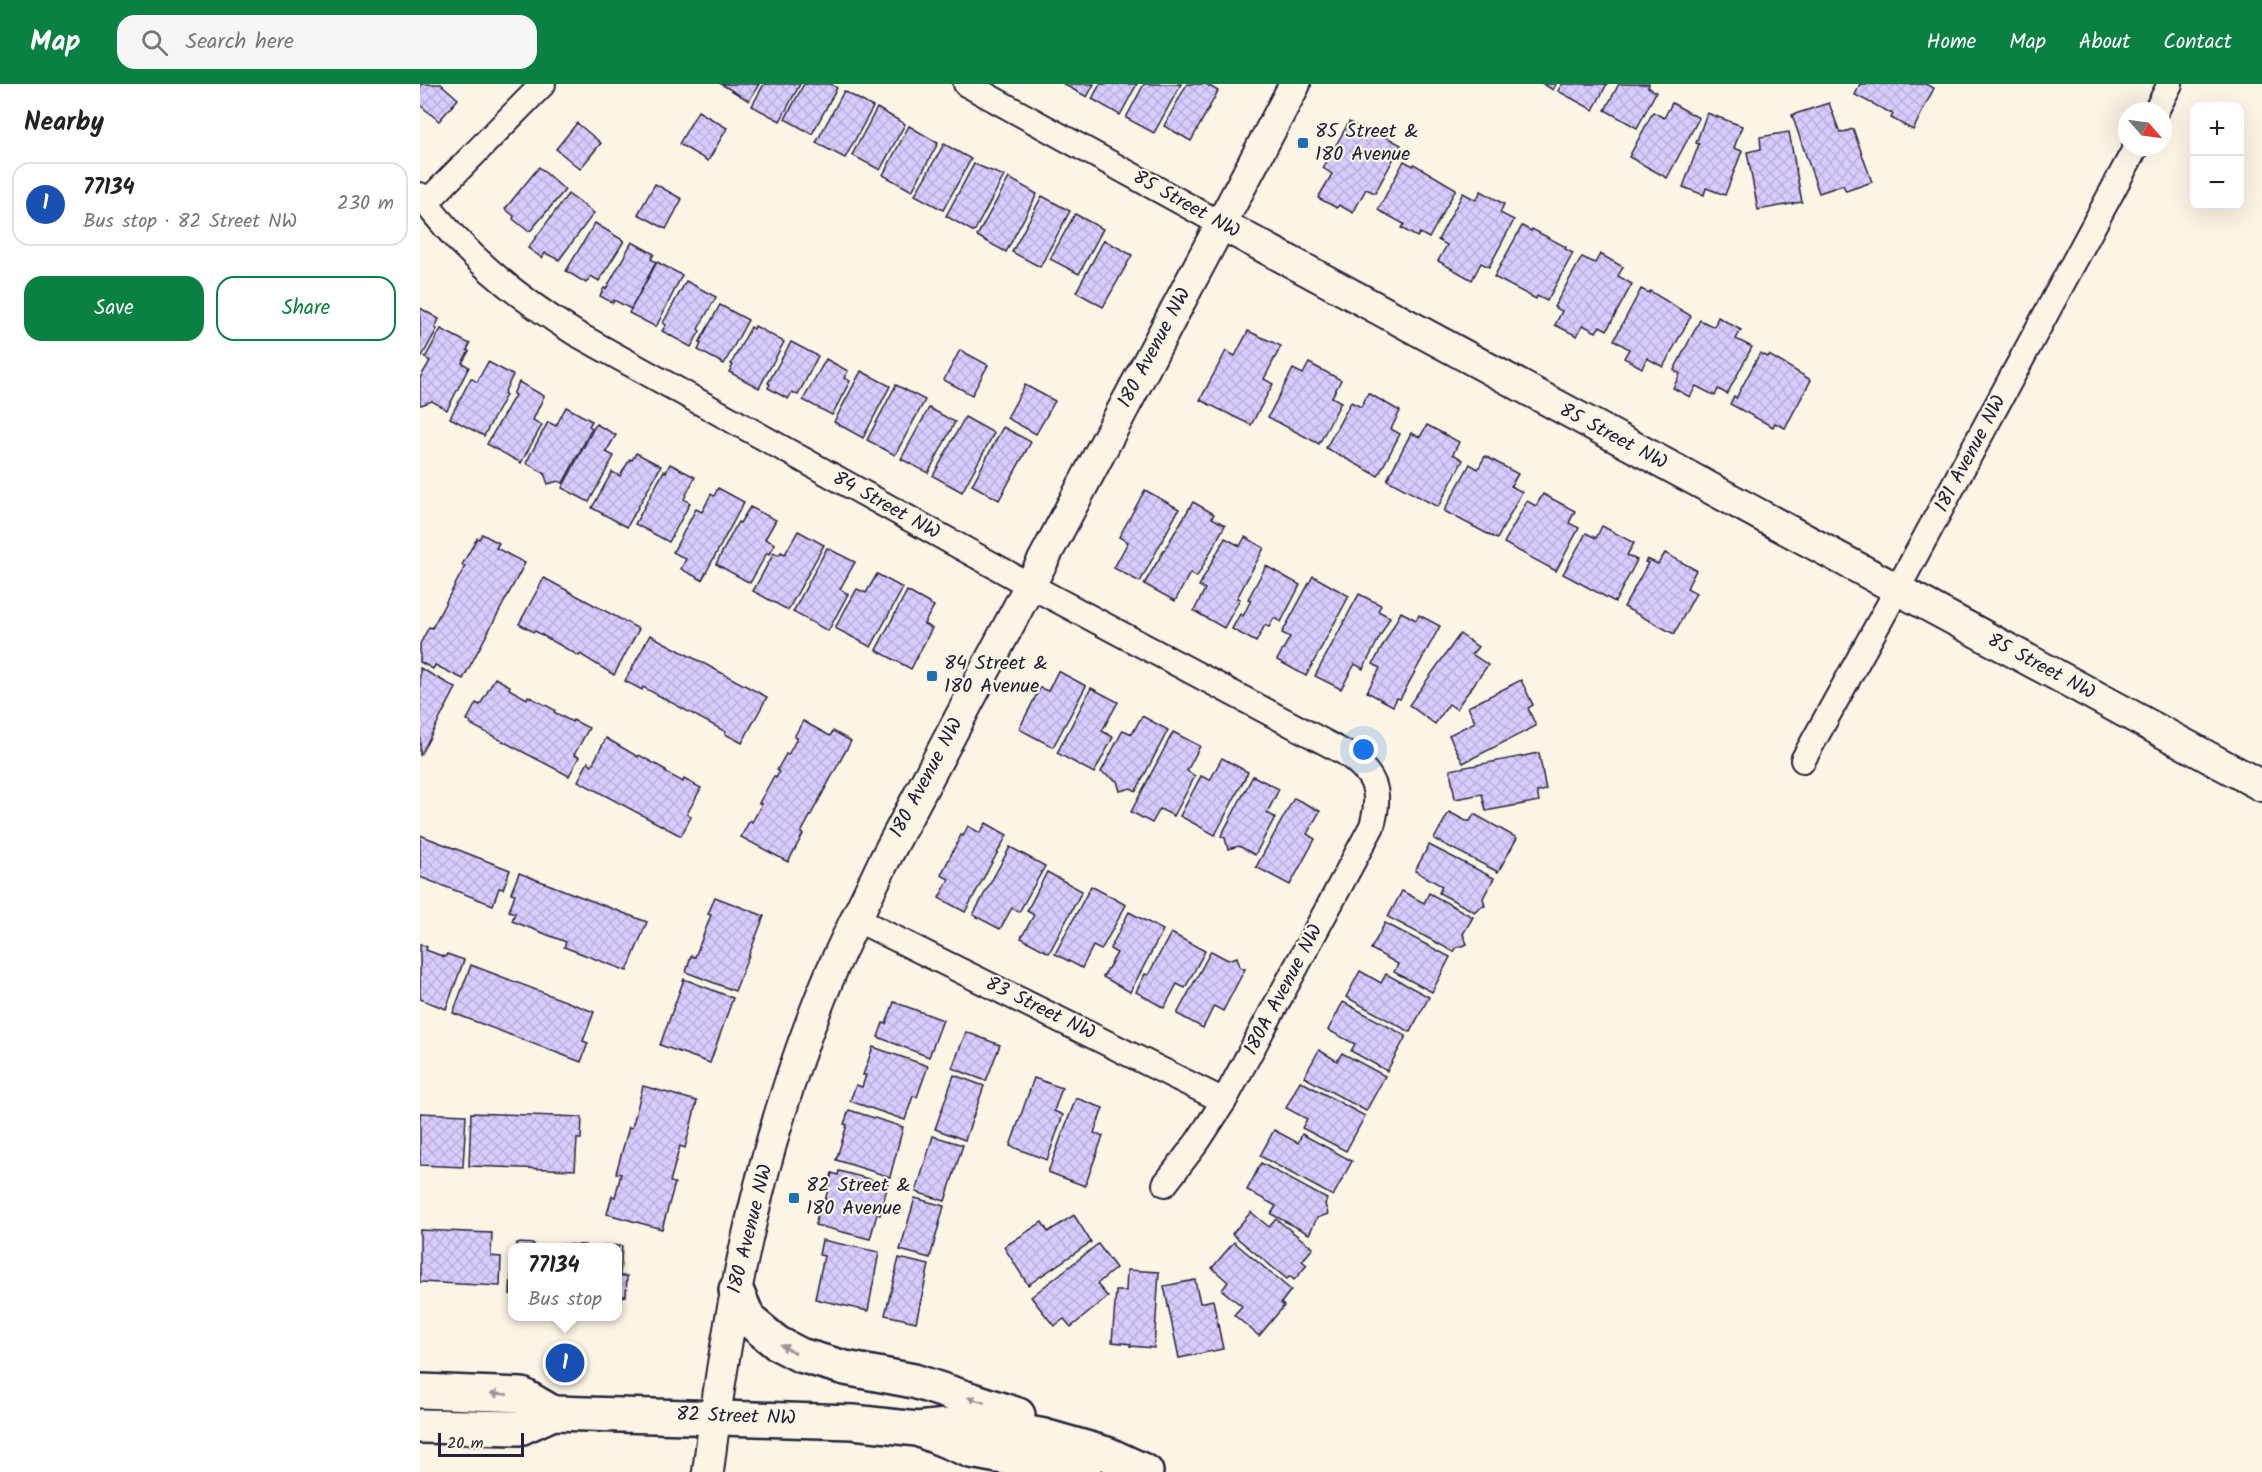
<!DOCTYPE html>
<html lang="en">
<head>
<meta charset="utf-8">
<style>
  body { margin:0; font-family:Kalam,sans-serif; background:#f6f6f6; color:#222 }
  .controls { position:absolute; right:18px; top:18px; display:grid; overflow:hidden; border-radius:12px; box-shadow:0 6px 24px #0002 }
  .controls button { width:54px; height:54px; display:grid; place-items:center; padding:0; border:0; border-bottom:2px solid #e0e0e0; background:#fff; color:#222; font:30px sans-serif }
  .compass { position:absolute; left:1698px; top:18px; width:54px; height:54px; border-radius:50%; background:#fff; box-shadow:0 6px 24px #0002; rotate:118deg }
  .scale { position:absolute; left:18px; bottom:15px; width:86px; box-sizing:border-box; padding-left:6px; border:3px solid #22223b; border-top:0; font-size:16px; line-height:21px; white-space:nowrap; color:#22223b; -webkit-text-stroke:4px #fcf5e5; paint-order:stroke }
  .you { position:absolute; left:944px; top:666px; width:21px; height:21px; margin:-15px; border:4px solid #fff; border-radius:50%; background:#1a73e8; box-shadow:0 0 0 9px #1a73e833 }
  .badge { display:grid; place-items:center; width:39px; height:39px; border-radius:50%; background:#0b8043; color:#fff; font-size:20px; font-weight:700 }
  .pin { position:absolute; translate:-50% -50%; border:3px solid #fff; box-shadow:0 2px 6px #0006 }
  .popup { position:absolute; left:88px; top:1159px; width:114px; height:78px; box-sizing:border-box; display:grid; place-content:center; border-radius:12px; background:#fff; filter:drop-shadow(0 2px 4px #0005); font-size:20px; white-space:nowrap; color:#767676 }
  .popup b { font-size:22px; color:#222 }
  .popup::after { content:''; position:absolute; left:50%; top:100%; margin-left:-12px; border:12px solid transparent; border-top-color:#fff }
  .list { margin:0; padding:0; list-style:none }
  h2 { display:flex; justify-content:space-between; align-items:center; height:78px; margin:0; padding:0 24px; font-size:26px }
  h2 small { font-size:20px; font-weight:400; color:#767676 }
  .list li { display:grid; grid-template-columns:39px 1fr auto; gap:18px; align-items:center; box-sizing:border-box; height:84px; margin:0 12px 12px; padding:0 12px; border:2px solid #e0e0e0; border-radius:18px }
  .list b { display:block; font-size:22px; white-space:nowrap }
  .list p { margin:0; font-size:20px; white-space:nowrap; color:#767676 }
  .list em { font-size:20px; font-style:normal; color:#767676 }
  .actions { display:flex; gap:12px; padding:18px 24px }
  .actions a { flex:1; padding:14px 0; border:2px solid #0b8043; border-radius:18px; text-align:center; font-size:21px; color:#0b8043 }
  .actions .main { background:#0b8043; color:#fff }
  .icon { flex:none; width:33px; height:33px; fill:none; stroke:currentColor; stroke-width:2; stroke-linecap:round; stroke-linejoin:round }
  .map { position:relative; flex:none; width:1842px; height:1388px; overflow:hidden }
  header { display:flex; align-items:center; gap:36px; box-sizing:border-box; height:84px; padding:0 30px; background:#0b8043; color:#fff }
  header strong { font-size:28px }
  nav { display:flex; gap:33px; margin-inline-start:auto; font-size:21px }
  .search { width:420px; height:54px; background:#f6f6f6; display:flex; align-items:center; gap:15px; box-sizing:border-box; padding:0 21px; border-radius:18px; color:#767676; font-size:22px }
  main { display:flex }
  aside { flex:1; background:#fff }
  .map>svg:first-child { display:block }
  .building { fill:url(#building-cross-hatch); stroke:#22223b; stroke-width:1.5 }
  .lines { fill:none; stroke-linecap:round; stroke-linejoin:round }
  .minor-casing { stroke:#22223b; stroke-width:28 }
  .tertiary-casing { stroke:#22223b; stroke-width:34 }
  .secondary-casing { stroke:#22223b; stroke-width:38 }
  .minor { stroke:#fcf5e5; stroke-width:24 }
  .tertiary { stroke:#fcf5e5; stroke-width:30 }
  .secondary { stroke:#fcf5e5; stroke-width:33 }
  .oneway { fill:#9a9698 }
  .poi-dot { fill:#1f6fb2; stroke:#fcf5e5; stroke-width:2 }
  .labels { text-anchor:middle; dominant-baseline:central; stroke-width:4.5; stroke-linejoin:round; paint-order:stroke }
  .poi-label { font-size:20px; fill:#22223b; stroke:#fcf5e5; text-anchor:start }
  .street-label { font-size:20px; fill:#22223b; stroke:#fcf5e5 }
</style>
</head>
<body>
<header>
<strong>Map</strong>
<div class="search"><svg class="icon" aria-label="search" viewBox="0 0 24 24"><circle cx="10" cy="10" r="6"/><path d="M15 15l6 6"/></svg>Search here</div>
<nav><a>Home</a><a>Map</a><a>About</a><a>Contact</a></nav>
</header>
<main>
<aside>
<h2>Nearby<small></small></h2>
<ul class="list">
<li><span class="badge" style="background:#1a4fb4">1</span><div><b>77134</b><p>Bus stop · 82 Street NW</p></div><em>230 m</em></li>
</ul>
<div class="actions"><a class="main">Save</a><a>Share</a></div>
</aside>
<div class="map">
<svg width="1842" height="1388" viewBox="0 0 1842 1388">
  <defs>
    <pattern id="building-cross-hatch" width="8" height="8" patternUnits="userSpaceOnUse" patternTransform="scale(1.5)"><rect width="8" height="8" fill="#dacbfd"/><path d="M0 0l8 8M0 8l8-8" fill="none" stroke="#bbaeda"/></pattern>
  </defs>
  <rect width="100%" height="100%" fill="#fcf5e5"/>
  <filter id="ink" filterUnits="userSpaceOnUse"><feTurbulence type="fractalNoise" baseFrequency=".0167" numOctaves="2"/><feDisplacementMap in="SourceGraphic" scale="12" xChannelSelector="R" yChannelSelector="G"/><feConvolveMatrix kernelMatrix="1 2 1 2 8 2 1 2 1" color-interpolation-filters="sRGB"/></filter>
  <g filter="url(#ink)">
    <g class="building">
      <path d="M0,0H21L38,15L19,37L0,21Z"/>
      <path d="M301,0H339L329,17Z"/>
      <path d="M344,0H380L360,37L332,22Z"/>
      <path d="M384,0H411L417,4L392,50L365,35Z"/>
      <path d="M643,0H674L667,13Z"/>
      <path d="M680,0H717L700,31L672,15Z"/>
      <path d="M724,0H761L734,49L706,34Z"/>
      <path d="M767,0H786L798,7L771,57L744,42Z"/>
      <path d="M1123,0H1136L1133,6Z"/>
      <path d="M1142,0H1187L1173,26L1138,7Z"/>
      <path d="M1199,0H1229L1228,3L1236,8L1217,44L1185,26Z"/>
      <path d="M1440,0H1505L1514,4L1493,46L1471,34L1473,30L1435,11Z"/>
      <path d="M424,7L453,23L425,74L396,59Z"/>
      <path d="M1252,19L1279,34L1247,94L1209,73L1233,28L1244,34Z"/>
      <path d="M1409,19L1420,49L1433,45L1452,98L1426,107L1423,101L1399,109L1372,31Z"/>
      <path d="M457,24L485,40L460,86L432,71Z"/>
      <path d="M278,27L307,44L288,77L259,60Z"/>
      <path d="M1287,29L1322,42L1314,64L1322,67L1305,111L1286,104L1284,111L1263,103L1279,60L1276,59Z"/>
      <path d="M929,38L952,50L954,46L981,61L955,109L946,105L933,129L919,121L917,124L898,114L912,90L903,84Z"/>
      <path d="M157,39L181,59L160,85L136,65Z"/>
      <path d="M489,42L518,59L492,107L463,91Z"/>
      <path d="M1369,48L1382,118L1338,126L1327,68L1341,65L1340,53Z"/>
      <path d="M524,60L551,75L523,126L495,111Z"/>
      <path d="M984,77L993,82L994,80L1036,105L1009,154L1000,149L997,153L981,144L984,140L958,126Z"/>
      <path d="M554,80L584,92L554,148L526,132Z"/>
      <path d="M119,83L145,106L111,146L108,147L93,135L94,132L85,125Z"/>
      <path d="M589,94L617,110L586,168L557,152Z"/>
      <path d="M235,100L262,115L246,145L218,130Z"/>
      <path d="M1061,107L1084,120L1080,129L1094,136L1069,183L1061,179L1052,196L1018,177L1027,161L1018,156L1043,109L1056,116Z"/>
      <path d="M148,110L174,129L139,176L125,169L122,174L108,164Z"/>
      <path d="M622,112L650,127L620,183L592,168Z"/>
      <path d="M655,130L683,145L659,190L630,175Z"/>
      <path d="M175,139L204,157L179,197L171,192L166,199L146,187Z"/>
      <path d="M1102,142L1111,147L1112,145L1146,163L1145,165L1153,169L1127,217L1117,212L1116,215L1074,193Z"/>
      <path d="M684,156L712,171L683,223L656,208Z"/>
      <path d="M212,158L234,170L231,175L236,178L211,225L194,216L193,219L180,212L184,204L186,205Z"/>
      <path d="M1180,170L1203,183L1198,192L1212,200L1187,246L1180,242L1176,248L1163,241L1157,252L1135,241L1142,227L1134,223L1162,173L1175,179Z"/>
      <path d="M237,178L262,191L236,243L209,229Z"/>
      <path d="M266,197L296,213L278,245L280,247L271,263L242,247L246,241L243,239Z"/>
      <path d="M1221,205L1229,209L1230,207L1271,232L1243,283L1227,274L1222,284L1204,274L1209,265L1194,256Z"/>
      <path d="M300,221L328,236L304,280L278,266L281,260L279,259Z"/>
      <path d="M0,224L19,235L15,244L17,245L0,276Z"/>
      <path d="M1298,233L1321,246L1316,255L1332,263L1307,310L1298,305L1295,312L1276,302L1270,313L1253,304L1260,290L1254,286L1280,236L1294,243Z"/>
      <path d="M335,242L364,258L339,304L309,288L313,281L311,280L331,243L334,245Z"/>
      <path d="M21,245L50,260L47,266L49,267L42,279L49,283L27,326L12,317L1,321L0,319V294L10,277L5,274Z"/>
      <path d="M828,247L861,262L844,295L853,300L831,341L780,316L806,267L815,272Z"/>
      <path d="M371,258L398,272L378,311L372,308L368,315L348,304L350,300L348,299Z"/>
      <path d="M540,266L568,281L552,311L524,296Z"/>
      <path d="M1340,269L1348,273L1349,271L1391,296L1365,344L1355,339L1353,343L1310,320L1314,312L1316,314Z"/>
      <path d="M406,275L428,287L424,294L430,297L412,331L383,316Z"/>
      <path d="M68,278L93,291L84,309L86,311L64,352L30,334L51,294L57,298Z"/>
      <path d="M889,279L921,296L912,313L921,318L899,360L848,333L873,285L883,290Z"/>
      <path d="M441,287L470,302L443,354L414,338Z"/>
      <path d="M99,298L124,312L113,336L122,341L101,379L67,360L95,311L93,310Z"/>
      <path d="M476,301L505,316L475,371L447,356Z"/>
      <path d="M605,301L635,317L616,350L587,334Z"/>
      <path d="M948,309L980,327L971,345L980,350L958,392L906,364L931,318L941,323Z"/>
      <path d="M146,323L172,337L169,342L172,344L143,399L138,397L128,400L124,389L106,379L128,338L136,342Z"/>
      <path d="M509,324L535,338L508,389L481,375Z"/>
      <path d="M545,333L574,349L542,408L513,392Z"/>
      <path d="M176,340L196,351L186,368L194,372L169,418L142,404Z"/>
      <path d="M1007,341L1039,358L1033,370L1043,376L1018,423L967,396L991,349L1000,353Z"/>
      <path d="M583,343L611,358L579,416L552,401Z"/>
      <path d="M216,369L241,382L207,443L172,424L192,388L200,392L210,375L212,376Z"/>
      <path d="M1065,372L1098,390L1091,402L1102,408L1077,455L1024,427L1050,380L1058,385Z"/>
      <path d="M250,380L275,393L264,415L270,419L249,458L215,440L244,387L246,388Z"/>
      <path d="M298,404L324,418L282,496L261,485L266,475L253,468L276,425L282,428L291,410L294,412Z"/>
      <path d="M725,406L759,425L720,498L694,484L708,458L699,453Z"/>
      <path d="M1123,410L1155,427L1149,439L1159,444L1136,487L1084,459L1107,417L1116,422Z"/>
      <path d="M773,418L794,430L792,434L805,441L777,493L770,489L755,517L724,500Z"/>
      <path d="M330,423L356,436L345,455L355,460L349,470L347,469L330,499L296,480L318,438L320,439Z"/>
      <path d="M1182,442L1214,459L1207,471L1217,476L1195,518L1143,490L1166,449L1176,454Z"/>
      <path d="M378,447L404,461L368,526L333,507L354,469L359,471L361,468L365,470Z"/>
      <path d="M62,450L79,459L76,464L105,479L43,595L15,581L13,585L0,578V560L9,543L12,544L45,482L42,481L57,454L59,455Z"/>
      <path d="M825,453L844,464L817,514L820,515L804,544L774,527L785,505L779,502L805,454L820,462Z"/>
      <path d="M407,464L435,478L420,505L428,510L408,547L373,528Z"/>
      <path d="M1245,469L1276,486L1267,504L1276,509L1254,550L1204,523L1228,479L1225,478L1227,475L1238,480Z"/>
      <path d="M846,482L880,501L861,538L854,534L849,543L845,541L836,558L812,545L820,530L823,532L831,516L828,515Z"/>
      <path d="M457,490L483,504L451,563L415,544L437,505L446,509Z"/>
      <path d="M893,492L929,512L886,592L857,576L870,553L862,549Z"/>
      <path d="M124,494L219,545L194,591L160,570L159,572L115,547L114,548L99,540Z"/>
      <path d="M487,507L514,522L504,540L512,544L491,585L456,566Z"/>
      <path d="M939,510L961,521L958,527L970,533L943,585L935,580L921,605L895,592Z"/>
      <path d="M981,528L996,536L999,531L1020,542L980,615L977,614L973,622L947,608L960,584L953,580Z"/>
      <path d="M1040,550L1058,563L1052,570L1068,581L1036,625L1029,620L1015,640L989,621Z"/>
      <path d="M230,551L347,613L322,659L305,650L306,648L223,603L222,606L205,597Z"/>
      <path d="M0,584L36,604L0,672Z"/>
      <path d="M638,587L666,602L633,663L599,645L620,604L628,607Z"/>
      <path d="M75,594L90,602L89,605L107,615L108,612L135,626L134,628L152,638L153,636L169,644L154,671L159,673L149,692L50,640L51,638L47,636L56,619L60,621Z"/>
      <path d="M1101,596L1113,621L1108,624L1116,642L1043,679L1029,651L1055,638L1048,623Z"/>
      <path d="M671,604L698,618L682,647L693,653L674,689L637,669Z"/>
      <path d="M722,632L748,646L716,707L711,704L700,707L697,697L681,688L703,646L712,650Z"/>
      <path d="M383,637L410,652L413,647L431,657L381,749L383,750L368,778L321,753L330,736L332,738L342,720L339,719L354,692L356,694L359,688L357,686L366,670L368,671L377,654L374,653Z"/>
      <path d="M753,648L780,662L767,687L775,692L754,732L740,725L732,739L711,728Z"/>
      <path d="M186,654L218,673L219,671L246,686L245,688L263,698L264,695L281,704L267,730L271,733L261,752L158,697L168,678L172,681Z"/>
      <path d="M1119,669L1126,706L1117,708L1119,717L1066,727L1062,710L1035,715L1030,686Z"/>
      <path d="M802,674L828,688L795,751L760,732L781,692L790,696Z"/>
      <path d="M833,692L859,705L847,729L855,733L835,771L819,762L808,765L805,754L801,752Z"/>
      <path d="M874,714L900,727L887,750L895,755L870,801L836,783Z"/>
      <path d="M1029,728L1046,737H1050L1054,730L1097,754L1078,788L1014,755Z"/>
      <path d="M566,739L587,751L545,828L519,814L529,795L521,791L541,751L543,752L548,742L560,749Z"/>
      <path d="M0,751L90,786L83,805L79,804L73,821L0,793Z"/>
      <path d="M1009,761L1074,794L1063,814L1065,822L1058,824L1055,828L1019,809L1022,802L995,787Z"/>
      <path d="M590,763L625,782L599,828L592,824L580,845L553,831Z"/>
      <path d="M627,788L662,807L629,869L601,854L614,831L607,827Z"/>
      <path d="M99,789L227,838L207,887L144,863L146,858L92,837L95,829L89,827L95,810L91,809Z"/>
      <path d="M671,802L706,821L681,866L673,862L662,884L635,870Z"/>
      <path d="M982,807L1004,819L1009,809L1053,833L1043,850L1047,860L1036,864L1034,868L968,833Z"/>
      <path d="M295,813L344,832L315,907L266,888L271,872L275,873L291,831L288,830Z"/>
      <path d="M709,828L743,846L710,908L683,893L697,869L690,865Z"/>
      <path d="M965,839L1030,873L1012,908L974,888L978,880L951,865Z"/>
      <path d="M751,849L785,867L765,904L757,900L744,924L716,908L725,890L728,891Z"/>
      <path d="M0,860L7,863L6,866L25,873L27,870L44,876L26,925L0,915Z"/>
      <path d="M791,867L808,876L817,873L820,883L825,885L803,927L794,922L783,944L757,930Z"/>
      <path d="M51,881L174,928L163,957L168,959L161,978L33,929Z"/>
      <path d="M940,887L961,899L966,890L1009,913L990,948L926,913Z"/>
      <path d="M264,895L313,914L290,979L240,961Z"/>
      <path d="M474,918L523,936L509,973L458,953L463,939L466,940Z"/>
      <path d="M923,918L986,952L967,987L931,967L935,960L908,946Z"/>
      <path d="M546,948L580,961L566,997L532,984Z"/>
      <path d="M453,963L508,982L497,1013L493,1012L485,1036L430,1017L436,1001L442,1003L446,991H443Z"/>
      <path d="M899,966L917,977L922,969L965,992L946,1027L884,993Z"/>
      <path d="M534,991L564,1002L545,1056L515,1045Z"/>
      <path d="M614,994L642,1004L634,1027L643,1031L627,1076L590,1062Z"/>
      <path d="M880,997L945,1032L926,1067L882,1044L887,1035L866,1024Z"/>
      <path d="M223,1002L277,1017L265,1064L260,1062L250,1098L255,1099L242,1145L187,1130L192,1112L195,1113L201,1090L196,1089L209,1043L212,1044Z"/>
      <path d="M656,1014L683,1024L674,1049L683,1052L665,1102L628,1088Z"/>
      <path d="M429,1026L483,1043L470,1093L416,1076L427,1041L424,1040Z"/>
      <path d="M0,1029L46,1031L43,1083L0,1081Z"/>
      <path d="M51,1029L162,1033L161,1055H157L155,1086L49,1082Z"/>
      <path d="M854,1046L878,1059L882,1050L932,1077L913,1112L840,1072Z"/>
      <path d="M513,1052L543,1061L525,1117L496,1108Z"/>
      <path d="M841,1079L907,1115L905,1120L908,1130L897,1134L889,1150L851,1130L856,1122L827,1106Z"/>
      <path d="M419,1087L468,1100L460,1131L457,1130L450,1155L395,1141L399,1126L405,1128L407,1117H405L412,1089L418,1091Z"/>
      <path d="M495,1114L524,1122L510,1174L480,1166Z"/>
      <path d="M831,1128L849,1143L856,1135L893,1164L882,1177L887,1181L874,1196L870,1192L867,1195L812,1150Z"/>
      <path d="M654,1131L671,1158L608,1201L584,1163L622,1138L628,1148Z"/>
      <path d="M0,1146L72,1149L71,1172L81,1173L80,1202L0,1198Z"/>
      <path d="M402,1156L459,1168L448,1227L395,1215L404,1172L399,1171Z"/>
      <path d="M814,1158L871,1206L861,1219L864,1222L839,1252L814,1231L822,1222L802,1206L808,1198L792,1184Z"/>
      <path d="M97,1159L114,1160L113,1163L129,1164H96Z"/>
      <path d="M134,1160L165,1161V1164H134Z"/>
      <path d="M678,1160L696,1184L677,1200L688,1213L651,1243L644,1235L634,1242L611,1213Z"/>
      <path d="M184,1161L202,1162L200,1192H207L206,1212L198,1213V1164H184Z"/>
      <path d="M479,1174L509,1181L496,1238L465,1231Z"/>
      <path d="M707,1186L739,1188L734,1264L710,1262L711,1260L692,1258L696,1207H706Z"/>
      <path d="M91,1190H92V1211L90,1210Z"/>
      <path d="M775,1196L780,1219L793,1216L803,1265L759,1274L744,1202Z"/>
    </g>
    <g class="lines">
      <defs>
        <g id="minor">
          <path d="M546,0L801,140"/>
          <path d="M1736,27L1750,0"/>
          <path d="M0,111C41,168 95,212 155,249L609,501L925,669C955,690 962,707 952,742L804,1017L778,1057L745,1100"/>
          <path d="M6,119L123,0"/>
          <path d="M1383,676L1477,506L1716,63"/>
          <path d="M436,835L804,1017"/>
        </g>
        <g id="tertiary">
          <path d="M801,140L1842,702"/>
          <path d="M288,1388C308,1217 344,1045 412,886C428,850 446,815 463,779L875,0"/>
        </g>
        <g id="secondary">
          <path d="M316,1206L329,1236L357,1259L380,1271L425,1284L494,1297L598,1331"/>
          <path d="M0,1307L102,1311L133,1329"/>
          <path d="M0,1342L100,1344L133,1329L433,1338L497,1345L556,1339L624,1352L687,1370L726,1388"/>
          <path d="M502,1347L551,1367L664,1388"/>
        </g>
      </defs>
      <use href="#minor" class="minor-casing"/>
      <use href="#tertiary" class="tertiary-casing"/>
      <use href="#secondary" class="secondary-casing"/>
      <use href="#minor" class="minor"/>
      <use href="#tertiary" class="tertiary"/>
      <use href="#secondary" class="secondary"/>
    </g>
    <defs><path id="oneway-solid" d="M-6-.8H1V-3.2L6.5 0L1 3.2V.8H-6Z" transform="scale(1.5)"/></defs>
    <g class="oneway">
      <use href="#oneway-solid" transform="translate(368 1265) rotate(-153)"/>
      <use href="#oneway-solid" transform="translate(79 1310) rotate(-177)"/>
      <use href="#oneway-solid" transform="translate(556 1316) rotate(-162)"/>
    </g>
  </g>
  <g class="poi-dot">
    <rect x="877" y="53" width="12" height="12" rx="3"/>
    <rect x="506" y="586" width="12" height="12" rx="3"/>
    <rect x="368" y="1108" width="12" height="12" rx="3"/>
  </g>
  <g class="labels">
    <g class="poi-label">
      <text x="895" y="48">85 Street &amp;<tspan x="895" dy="23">180 Avenue</tspan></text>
      <text x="524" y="580">84 Street &amp;<tspan x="524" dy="23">180 Avenue</tspan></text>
      <text x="386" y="1102">82 Street &amp;<tspan x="386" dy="23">180 Avenue</tspan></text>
    </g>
    <g class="street-label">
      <text transform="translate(766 121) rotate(29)">85 Street NW</text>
      <text transform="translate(735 264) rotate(-62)">180 Avenue NW</text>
      <text transform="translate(1193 353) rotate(28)">85 Street NW</text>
      <text transform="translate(1551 370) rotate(-62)">181 Avenue NW</text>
      <text transform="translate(466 422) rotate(29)">84 Street NW</text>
      <text transform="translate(1621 583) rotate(28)">85 Street NW</text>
      <text transform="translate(507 694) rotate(-62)">180 Avenue NW</text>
      <text transform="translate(864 906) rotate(-62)">180A Avenue NW</text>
      <text transform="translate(620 925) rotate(26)">83 Street NW</text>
      <text transform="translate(331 1145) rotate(-76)">180 Avenue NW</text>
      <text transform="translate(316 1333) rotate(2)">82 Street NW</text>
    </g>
  </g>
</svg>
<div class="controls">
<button>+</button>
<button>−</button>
</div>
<svg class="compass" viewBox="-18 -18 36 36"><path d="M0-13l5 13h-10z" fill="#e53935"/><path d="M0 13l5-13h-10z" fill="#767676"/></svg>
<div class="scale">20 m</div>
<div class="you"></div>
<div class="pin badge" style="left:145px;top:1279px;background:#1a4fb4">1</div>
<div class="popup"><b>77134</b>Bus stop</div>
</div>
</main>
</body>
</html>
